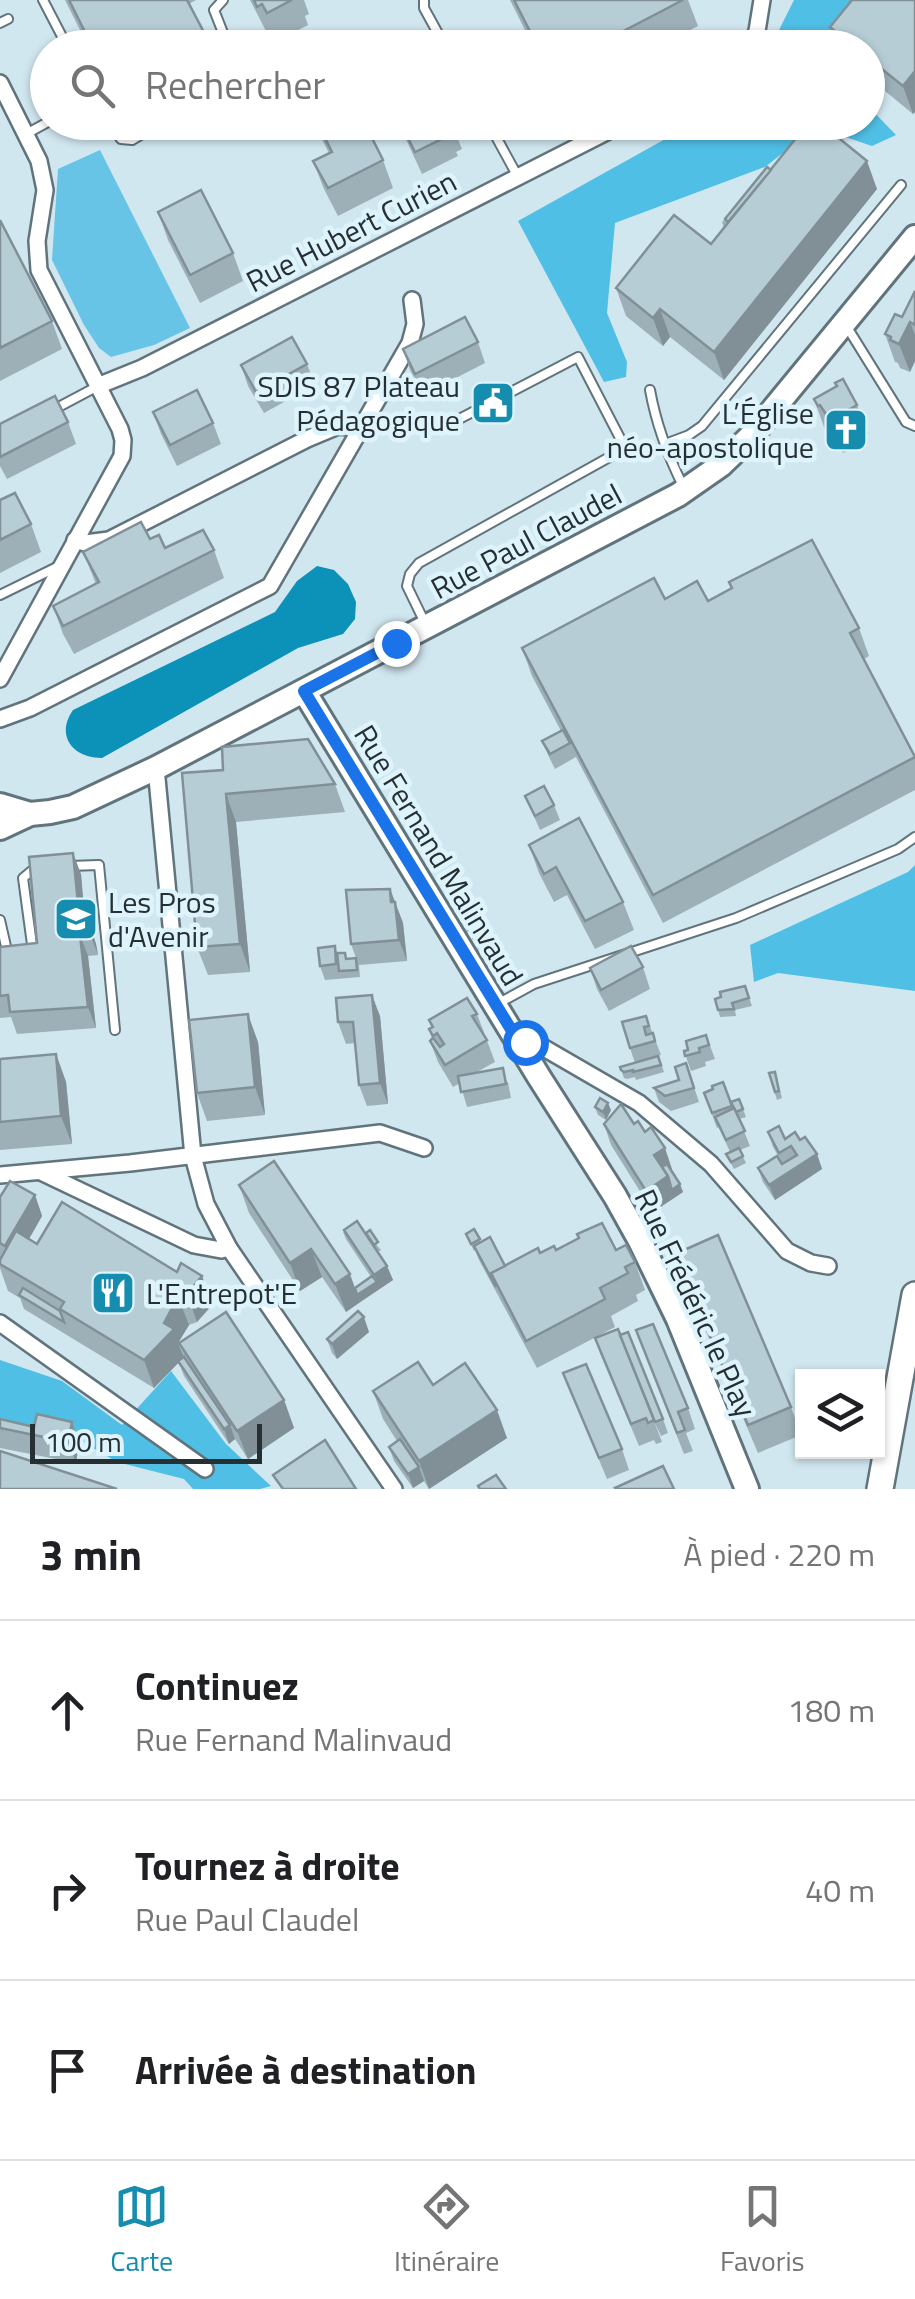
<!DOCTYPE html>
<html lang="fr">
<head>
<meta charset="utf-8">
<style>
  body { margin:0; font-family:"Titillium Web",sans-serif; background:#f2f2f2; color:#202124 }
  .controls { position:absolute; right:30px; bottom:30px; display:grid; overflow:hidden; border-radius:0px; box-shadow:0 2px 8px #0004 }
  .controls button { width:90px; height:90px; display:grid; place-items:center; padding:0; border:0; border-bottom:2px solid #e0e0e0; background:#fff; color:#202124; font:50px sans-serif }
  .scale { position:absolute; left:30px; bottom:25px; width:232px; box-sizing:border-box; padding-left:10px; border:5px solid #262f32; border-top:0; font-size:28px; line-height:35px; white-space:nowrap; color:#262f32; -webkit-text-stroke:8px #def4fd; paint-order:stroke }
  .stop { position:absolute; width:30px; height:30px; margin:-22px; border:8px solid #1a73e8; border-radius:50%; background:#fff }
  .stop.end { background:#1a73e8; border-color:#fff; box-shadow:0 2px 10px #0008 }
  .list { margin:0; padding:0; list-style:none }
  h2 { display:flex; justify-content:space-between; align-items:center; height:130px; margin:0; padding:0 40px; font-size:42px }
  h2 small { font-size:32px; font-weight:400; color:#757577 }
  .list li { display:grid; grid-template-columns:65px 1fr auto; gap:30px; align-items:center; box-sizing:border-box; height:180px; padding:0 40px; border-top:2px solid #e0e0e0 }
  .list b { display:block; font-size:38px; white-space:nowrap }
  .list p { margin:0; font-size:32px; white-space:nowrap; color:#757577 }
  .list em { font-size:32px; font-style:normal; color:#757577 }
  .icon { flex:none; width:55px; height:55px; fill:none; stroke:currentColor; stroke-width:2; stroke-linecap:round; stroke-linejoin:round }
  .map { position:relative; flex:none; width:915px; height:1489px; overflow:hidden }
  .search { position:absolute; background:#fff; box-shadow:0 2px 8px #0004; left:30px; right:30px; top:30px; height:110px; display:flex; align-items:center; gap:25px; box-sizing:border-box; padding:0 35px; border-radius:55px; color:#757577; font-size:38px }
  .sheet { height:670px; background:#fff }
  nav { display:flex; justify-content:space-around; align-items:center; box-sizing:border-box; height:140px; border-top:2px solid #e0e0e0; background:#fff; font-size:28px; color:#757577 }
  nav a { display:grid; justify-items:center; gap:5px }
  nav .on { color:#168caf }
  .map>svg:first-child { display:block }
  .green { fill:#67c4e6 }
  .forest { fill:#50bfe6 }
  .water { fill:#0c92b8 }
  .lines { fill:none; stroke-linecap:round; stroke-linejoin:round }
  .lane-casing { stroke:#61747c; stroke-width:12 }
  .street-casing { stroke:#61747c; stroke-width:20 }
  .secondary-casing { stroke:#61747c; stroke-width:28 }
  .primary-casing { stroke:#61747c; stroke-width:30 }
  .lane { stroke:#fff; stroke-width:8 }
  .street { stroke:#fff; stroke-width:15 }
  .secondary { stroke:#fff; stroke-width:22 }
  .primary { stroke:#fff; stroke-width:25 }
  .wall { fill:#9db0b8 }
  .shaded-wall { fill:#809096 }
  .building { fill:#b7cdd6; stroke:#809096; stroke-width:2.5 }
  .route { stroke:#1a73e8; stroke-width:12 }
  .labels { text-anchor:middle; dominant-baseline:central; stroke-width:9; stroke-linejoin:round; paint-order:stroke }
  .street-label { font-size:30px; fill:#262f32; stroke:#def4fd }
  .poi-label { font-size:30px; fill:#262f32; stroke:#def4fd; text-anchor:end }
</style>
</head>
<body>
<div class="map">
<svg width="915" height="1489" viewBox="0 0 915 1489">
  <rect width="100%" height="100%" fill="#d1e7f0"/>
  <path class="green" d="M100,150L190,328L154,345L111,357L99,348L84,325L52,260L58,169Z"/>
  <g class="forest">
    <path d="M794,0H882L841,47L770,48Z"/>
    <path d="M868,106L896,135L872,146L816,127L765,167L615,223L607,313L627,362L626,377L604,382L518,221L694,123L868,122Z"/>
    <path d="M915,865V991L778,973L754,982L750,945L908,872Z"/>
    <path d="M0,1360L62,1381L122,1425L171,1371L226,1444L271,1486L260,1489H193L184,1479L117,1462L83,1442L46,1436L0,1439Z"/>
  </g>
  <path class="water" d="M317,566L334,570L348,584L356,602L355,619L343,634L298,648L102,758C73,758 55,736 73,710L275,612L297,581Z"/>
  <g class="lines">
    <defs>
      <g id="lane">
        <path d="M43,0L68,48"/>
        <path d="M223,0L214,10L229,48"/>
        <path d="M424,0V8L446,48"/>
        <path d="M0,23L8,19"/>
        <path d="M108,122L121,139L132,140L162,122"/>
        <path d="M488,122L518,177"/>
        <path d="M26,134L48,122"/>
        <path d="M847,327L906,422L915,426"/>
        <path d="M650,390C656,423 668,456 683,486"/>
        <path d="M51,411L100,385"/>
        <path d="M665,444L689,435L702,426L901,185"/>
        <path d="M0,595L57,567"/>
        <path d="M425,623L407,586L410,574L419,563L615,454L620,448L621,440L578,357L440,429"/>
        <path d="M69,866L99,865L115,1030"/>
        <path d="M0,920L8,955"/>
        <path d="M33,952L23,878L35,868"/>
        <path d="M499,1003L534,984L736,918L898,849L915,837"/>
      </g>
      <g id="street">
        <path d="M749,48L757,31L762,0"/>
        <path d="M0,83L39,161L45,190L37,241L39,270L120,429L123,440L122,456L0,679"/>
        <path d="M100,385L142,368L626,122"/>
        <path d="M75,540L85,543L109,540L307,439L338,426L359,428"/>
        <path d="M0,719L30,708L270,586L410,343L415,324L412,300"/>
        <path d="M520,1045L532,1041L639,1103L711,1164L787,1251L811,1263L828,1266"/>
        <path d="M41,1172L194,1245L221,1250L229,1248L206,1204L193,1156L156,768"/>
        <path d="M0,1175L130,1163L380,1133L424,1148"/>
        <path d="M229,1248L394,1489"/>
        <path d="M0,1323L205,1469"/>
      </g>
      <g id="secondary">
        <path d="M304,691L539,1077L615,1196L640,1241L678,1319L747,1489"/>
        <path d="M0,805L30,814"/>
        <path d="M0,828L30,814L50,812L73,807L156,768L678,495L721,465L752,435L915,237"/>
      </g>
      <path id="primary" d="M880,1489L915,1295"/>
    </defs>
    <use href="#lane" class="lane-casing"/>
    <use href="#street" class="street-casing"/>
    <use href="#secondary" class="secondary-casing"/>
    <use href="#primary" class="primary-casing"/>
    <use href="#lane" class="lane"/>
    <use href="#street" class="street"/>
    <use href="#secondary" class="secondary"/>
    <use href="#primary" class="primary"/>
  </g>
  <g class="wall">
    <path d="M65,0H196L189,4L211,48H89Z"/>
    <path d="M250,0H304L309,14L305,16L308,25L277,41L272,32L268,35Z"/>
    <path d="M510,0H688L698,26L656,48H534Z"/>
    <path d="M915,0V112L913,114L868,77V48H837L830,27Z"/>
    <path d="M127,122H141L130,128Z"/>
    <path d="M313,122H381L383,126L369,133L383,160L393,188L338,216L324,189L313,161L329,153Z"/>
    <path d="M398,122H451L462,149L456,152L458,156L422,174Z"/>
    <path d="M771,170L877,189L724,380L670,337L663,346L626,316L616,288L711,244L724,228L722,222Z"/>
    <path d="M158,212L233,253L243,281L200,303L168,240Z"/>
    <path d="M0,220L52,321L62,349L0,381Z"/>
    <path d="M915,291V361L910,372L900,368L898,363L895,362L885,334L902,317Z"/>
    <path d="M478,342L485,363L423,395L410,370L403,349Z"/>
    <path d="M307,364L315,385L264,413L248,386L241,365Z"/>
    <path d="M814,399L857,405L868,433L849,444L851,449L843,453L831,433L828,434L824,427Z"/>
    <path d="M153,412L213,423L221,444L177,466L161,434Z"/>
    <path d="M68,422L76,444L7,479L0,466V424Z"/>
    <path d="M0,500L31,524L41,552L0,573Z"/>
    <path d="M150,539L165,548L214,550L224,578L74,654L63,634L53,606L96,584L83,552Z"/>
    <path d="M729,582L859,628L869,656L864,659L915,755V790L663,923L576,757L555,769L548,755L542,741L561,731L532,676L522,648L665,599L708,601L731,589Z"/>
    <path d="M182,773L335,784L345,812L236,822L250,972L208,975L197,947Z"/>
    <path d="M525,796L554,805L560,820L540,830Z"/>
    <path d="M529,845L623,902L634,930L595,949L567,895L554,902L539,873Z"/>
    <path d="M81,874L85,923L89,922L96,944L98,955L88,956L96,1028L17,1034L11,1017L0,1018V947L37,943Z"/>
    <path d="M390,889L403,923L407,961L359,965L360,977L325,980L320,966L335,946L337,953L347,959L356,958L351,944Z"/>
    <path d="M463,922L483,938L486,945L478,949Z"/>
    <path d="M643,967L650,989L609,1011L597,989L590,968Z"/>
    <path d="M745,986L752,1006L735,1010L736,1016L720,1017L715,999Z"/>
    <path d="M477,1014L495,1062L475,1073L508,1082L511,1098L467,1107L460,1083L453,1087L438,1062L430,1041L432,1039L429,1029L431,1027L429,1020Z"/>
    <path d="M380,1016L388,1104L367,1106L359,1085L355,1043L346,1044L338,1022Z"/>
    <path d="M646,1016L661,1055L635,1063L630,1048Z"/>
    <path d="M706,1035L715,1059L705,1062L706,1066L691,1071L684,1051L688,1050Z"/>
    <path d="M258,1042L265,1115L207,1121L197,1093Z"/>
    <path d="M56,1054L66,1082L72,1144L0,1150V1059Z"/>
    <path d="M661,1063L664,1072L636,1080L635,1077L627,1079L624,1078L620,1067Z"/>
    <path d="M686,1063L699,1102L671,1111L659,1102L654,1088L679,1080Z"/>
    <path d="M769,1073L777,1079L782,1098L777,1100Z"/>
    <path d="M704,1093L731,1102L739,1099L746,1117L739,1119L750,1146L740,1150L746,1163L734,1169L726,1154L730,1152L719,1127L717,1128Z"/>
    <path d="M595,1107L611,1110L606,1120L598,1115Z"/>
    <path d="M604,1124L672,1169L671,1170L683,1192L653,1212L611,1145Z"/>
    <path d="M768,1132L785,1139L800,1140L817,1154L822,1169L775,1200L763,1182L758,1168L783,1164L773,1147Z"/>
    <path d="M239,1185L355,1288L371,1277L346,1239L343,1232L366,1233L381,1250L378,1252L387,1266L393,1280L346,1312L322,1277L300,1291L249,1213Z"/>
    <path d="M35,1195L42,1216L29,1239L37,1244L62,1202L213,1304L197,1322L189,1325L178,1343L184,1357L179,1343L284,1400L294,1428L248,1459L235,1439L229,1444L184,1376L179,1362L154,1388L24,1309L20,1298L8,1291L0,1268V1197Z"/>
    <path d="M474,1229L481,1242L505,1266L540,1253L556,1250H616L635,1262L645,1290L636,1295L638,1301L611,1316L615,1327L537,1368L479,1260L475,1250L474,1251L469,1241L466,1234Z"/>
    <path d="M675,1254L791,1407L801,1435L758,1453L685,1282Z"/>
    <path d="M369,1332L337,1359L332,1353L327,1339Z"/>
    <path d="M599,1351L663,1419L668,1433L661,1436L654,1421L662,1442L656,1444L654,1440L639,1446Z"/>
    <path d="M644,1352L688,1408L695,1429L686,1433L693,1451L684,1454Z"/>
    <path d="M563,1373L622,1449L629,1470L607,1479Z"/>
    <path d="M433,1385L507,1438L429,1489L424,1481L413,1488L394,1461L389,1447L397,1441L383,1419L373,1391Z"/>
    <path d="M0,1419L34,1427L72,1422L79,1443L76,1463L0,1448Z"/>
  </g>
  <g class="shaded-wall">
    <path d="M915,71V112L913,114L903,86Z"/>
    <path d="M867,161L877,189L724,380L714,352Z"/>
    <path d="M660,309L670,337L663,346L653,318Z"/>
    <path d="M910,322L915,335V361L910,372L899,344Z"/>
    <path d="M226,794L236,822L250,972L240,944Z"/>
    <path d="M73,853L81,874L86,934L80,923Z"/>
    <path d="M390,889L403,923L407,961L399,940Z"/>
    <path d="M89,922L96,944L98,955L90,934Z"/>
    <path d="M80,935L88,956L96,1028L88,1007Z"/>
    <path d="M372,995L380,1016L388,1104L380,1083Z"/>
    <path d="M248,1014L258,1042L265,1115L255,1087Z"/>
    <path d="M56,1054L66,1082L72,1144L61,1116Z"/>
    <path d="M608,1103L611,1110L606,1120L603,1112Z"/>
    <path d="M665,1148L672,1169L663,1176L654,1155Z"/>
    <path d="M817,1154L822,1169L775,1200L769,1185Z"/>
    <path d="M668,1176L680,1184L683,1192L653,1212L646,1191Z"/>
    <path d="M35,1195L42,1216L13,1267L5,1246Z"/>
    <path d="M311,1249L322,1277L300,1291L290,1263Z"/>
    <path d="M387,1266L393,1280L360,1302L357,1295L377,1282L374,1275Z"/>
    <path d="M350,1274L360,1302L346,1312L335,1284Z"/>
    <path d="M202,1276L213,1304L197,1322L187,1294Z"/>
    <path d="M178,1297L189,1325L178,1343L184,1357L154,1388L144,1360Z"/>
    <path d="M364,1317L369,1332L337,1359L332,1344Z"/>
    <path d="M284,1400L294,1428L248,1459L237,1431Z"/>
    <path d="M497,1410L507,1438L429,1489L419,1461Z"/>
    <path d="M72,1422L79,1443L76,1463L68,1442Z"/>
    <path d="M230,1425L235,1439L229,1444L224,1429Z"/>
    <path d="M419,1467L424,1481L413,1488L408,1474Z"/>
  </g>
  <g class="building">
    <path d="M69,0H187L209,42L198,48H93Z"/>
    <path d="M254,0H292L267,13L262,4L257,7Z"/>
    <path d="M514,0H683L591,48H552L549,41L538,47Z"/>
    <path d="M852,0H915V71L903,86L868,58V48H855L830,27Z"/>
    <path d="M317,122H364L383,160L328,188L313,161L332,152Z"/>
    <path d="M400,122H451L454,128L448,131L450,135L415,152Z"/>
    <path d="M809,122H819L867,161L714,352L660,309L653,318L616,288L674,215L711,244Z"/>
    <path d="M767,167L771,170L728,222L725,219Z"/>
    <path d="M201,190L233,253L190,275L158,212Z"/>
    <path d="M0,220L52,321L0,348Z"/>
    <path d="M915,291V325L910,322L899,344L890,340L891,337L885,334L895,314L902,317Z"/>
    <path d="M465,317L478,342L415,374L403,349Z"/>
    <path d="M292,337L307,364L256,392L241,365Z"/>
    <path d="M843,379L857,405L838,416L841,421L833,425L820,405L818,406L814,399L837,386L835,383Z"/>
    <path d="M197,390L213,423L170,445L153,412Z"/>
    <path d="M55,396L68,422L0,457V424Z"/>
    <path d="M15,493L31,524L0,540V500Z"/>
    <path d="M141,522L150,539L159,535L165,548L203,530L214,550L63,626L53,606L99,582L83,552Z"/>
    <path d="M812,540L859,628L850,633L915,757L653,895L522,648L654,578L665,599L697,581L708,601L732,588L729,582Z"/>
    <path d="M563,730L570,743L550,754L542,741Z"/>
    <path d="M308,739L335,784L226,794L240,944L197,947L182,773L223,770L222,747Z"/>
    <path d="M544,786L554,805L535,816L525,796Z"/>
    <path d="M579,818L623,902L585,921L556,867L544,874L529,845Z"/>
    <path d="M73,853L80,923L89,922L90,934L80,935L88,1007L10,1012L8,995L0,996V947L37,943L29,857Z"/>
    <path d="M390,889L391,902H395L399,940L351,944L346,890Z"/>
    <path d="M471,918L483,938L476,942L463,922Z"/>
    <path d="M335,946L336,964L320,966L318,948Z"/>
    <path d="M631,946L643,967L601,990L590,968Z"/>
    <path d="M337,953H345L346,959L356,958L357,970L339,971Z"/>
    <path d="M745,986L749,998L732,1003L734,1009L718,1010L715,999L721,997L720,992Z"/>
    <path d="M372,995L380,1083L359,1085L353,1022H338L336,998Z"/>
    <path d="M467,998L477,1014L472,1016L487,1040L445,1065L430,1041L433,1038L440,1047L444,1044L437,1033L433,1036L429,1029L433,1027L429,1020Z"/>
    <path d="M248,1014L255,1087L197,1093L189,1020Z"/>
    <path d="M646,1016L649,1026L644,1027L646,1035L653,1033L655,1041L630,1048L622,1022Z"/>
    <path d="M706,1035L709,1045L699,1048L700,1052L685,1056L684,1051L688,1050L686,1041Z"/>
    <path d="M56,1054L61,1116L0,1122V1059Z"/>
    <path d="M658,1056L661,1065L633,1072V1070L624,1072L621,1070L620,1067Z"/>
    <path d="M686,1063L694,1088L665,1096L654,1088L679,1080L675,1067Z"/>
    <path d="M503,1068L506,1084L461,1092L458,1076Z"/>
    <path d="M775,1072L779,1091L775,1092L769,1073Z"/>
    <path d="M723,1082L732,1106L712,1113L704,1093L713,1089L712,1086Z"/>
    <path d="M600,1098L608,1103L603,1112L595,1107Z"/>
    <path d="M739,1099L743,1109L736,1112L731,1102Z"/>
    <path d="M621,1104L634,1124L638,1121L645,1132L651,1127L665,1148L654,1155L668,1176L646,1191L604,1124Z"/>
    <path d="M734,1108L745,1131L726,1140L715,1117Z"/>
    <path d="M779,1126L785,1139L795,1132L800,1140L805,1137L817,1154L769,1185L758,1168L777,1156L782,1164L797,1155L791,1146L779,1153L768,1132Z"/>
    <path d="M739,1148L743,1156L731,1162L726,1154Z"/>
    <path d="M274,1161L350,1274L335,1284L311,1249L290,1263L239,1185Z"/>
    <path d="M667,1164L680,1184L672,1190L668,1176L662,1167Z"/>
    <path d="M10,1181L35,1195L5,1246L0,1243V1197Z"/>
    <path d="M62,1202L177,1272L181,1263L202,1276L187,1294L178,1297L164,1323L174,1329L144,1360L60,1309L64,1302L0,1264V1260L16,1231L37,1244Z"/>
    <path d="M357,1221L387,1266L374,1275L344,1230Z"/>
    <path d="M602,1223L616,1250L626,1245L635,1262L625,1267L628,1273L600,1288L605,1299L526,1341L491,1273L538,1248L540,1253L554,1246L556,1250L579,1238L577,1234Z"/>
    <path d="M474,1229L480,1239L471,1244L466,1234Z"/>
    <path d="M370,1230L378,1242L374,1245L366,1233Z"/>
    <path d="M718,1235L791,1407L748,1425L675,1254Z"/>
    <path d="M490,1237L505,1266L491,1273L496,1287L474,1246Z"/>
    <path d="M372,1276L377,1282L357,1295L355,1288Z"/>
    <path d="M23,1288L60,1311L64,1322L19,1295Z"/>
    <path d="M358,1311L364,1317L332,1344L327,1339Z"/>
    <path d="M226,1312L284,1400L237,1431L179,1343Z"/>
    <path d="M653,1324L688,1408L678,1412L685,1430L677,1433L636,1330Z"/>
    <path d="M618,1329L654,1420L648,1423L646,1418L631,1424L595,1338Z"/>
    <path d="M628,1332L663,1419L655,1422L620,1335Z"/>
    <path d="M184,1357L230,1425L224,1429L178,1361Z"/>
    <path d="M418,1362L433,1385L465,1363L497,1410L419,1461L373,1391Z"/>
    <path d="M586,1364L622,1449L599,1458L563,1373Z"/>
    <path d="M37,1414L72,1422L68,1442L0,1428V1419L34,1427Z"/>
    <path d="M400,1439L419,1467L408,1474L389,1447Z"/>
    <path d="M325,1440L356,1489H283L273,1475Z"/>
    <path d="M0,1451L117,1489H0Z"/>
    <path d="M663,1466L674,1489H616L615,1488Z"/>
    <path d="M496,1475L506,1489H480L478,1486Z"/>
  </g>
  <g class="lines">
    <path class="route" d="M396,643L304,691L520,1044L525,1042"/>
  </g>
  <defs>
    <symbol id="civic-square" viewBox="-11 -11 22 22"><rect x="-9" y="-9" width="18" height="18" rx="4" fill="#168caf" stroke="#def4fd"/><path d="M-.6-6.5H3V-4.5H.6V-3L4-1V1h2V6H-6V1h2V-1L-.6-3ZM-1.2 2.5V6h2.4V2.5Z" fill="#fff"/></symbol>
    <symbol id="church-square" viewBox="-11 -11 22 22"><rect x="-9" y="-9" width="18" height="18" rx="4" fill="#168caf" stroke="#def4fd"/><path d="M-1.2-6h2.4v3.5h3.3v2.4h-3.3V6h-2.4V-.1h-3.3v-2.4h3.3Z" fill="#fff"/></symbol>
    <symbol id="school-square" viewBox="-11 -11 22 22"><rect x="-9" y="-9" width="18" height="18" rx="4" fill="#168caf" stroke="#def4fd"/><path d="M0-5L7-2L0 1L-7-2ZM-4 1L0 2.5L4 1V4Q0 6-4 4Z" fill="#fff"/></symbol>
    <symbol id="restaurant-square" viewBox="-11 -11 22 22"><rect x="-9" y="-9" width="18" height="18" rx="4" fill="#168caf" stroke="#def4fd"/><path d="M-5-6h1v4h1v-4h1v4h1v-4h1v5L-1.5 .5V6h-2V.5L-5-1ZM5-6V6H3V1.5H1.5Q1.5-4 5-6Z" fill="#fff"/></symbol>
  </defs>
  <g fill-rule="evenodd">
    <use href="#civic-square" x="468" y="378" width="50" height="50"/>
    <use href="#church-square" x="821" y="405" width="50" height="50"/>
    <use href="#school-square" x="51" y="894" width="50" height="50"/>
    <use href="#restaurant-square" x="88" y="1268" width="50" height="50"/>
  </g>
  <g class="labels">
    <g class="street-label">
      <text transform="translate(351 231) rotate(-27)">Rue Hubert Curien</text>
      <text transform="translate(526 541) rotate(-28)">Rue Paul Claudel</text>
      <text transform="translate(439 855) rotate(59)">Rue Fernand Malinvaud</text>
      <text transform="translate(696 1303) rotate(65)">Rue Frédéric le Play</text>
    </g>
    <g class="poi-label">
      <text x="460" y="386">SDIS 87 Plateau<tspan x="460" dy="34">Pédagogique</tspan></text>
      <text x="814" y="413">L’Église<tspan x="814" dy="34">néo-apostolique</tspan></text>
      <text x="108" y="902" text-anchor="start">Les Pros<tspan x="108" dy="34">d'Avenir</tspan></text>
      <text x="146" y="1293" text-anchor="start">L'Entrepot'E</text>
    </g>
  </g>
</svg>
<div class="controls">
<button><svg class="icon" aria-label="layers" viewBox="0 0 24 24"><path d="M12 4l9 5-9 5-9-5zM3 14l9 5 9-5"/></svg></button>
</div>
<div class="scale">100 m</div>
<div class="stop" style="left:525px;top:1042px"></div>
<div class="stop end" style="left:396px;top:643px"></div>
<div class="search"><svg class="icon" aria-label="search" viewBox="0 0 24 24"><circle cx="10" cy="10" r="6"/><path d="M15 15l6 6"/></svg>Rechercher</div>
</div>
<section class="sheet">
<h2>3 min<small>À pied · 220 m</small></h2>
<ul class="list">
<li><svg class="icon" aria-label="ahead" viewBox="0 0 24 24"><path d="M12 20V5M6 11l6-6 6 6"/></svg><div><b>Continuez</b><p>Rue Fernand Malinvaud</p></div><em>180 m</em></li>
<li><svg class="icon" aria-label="right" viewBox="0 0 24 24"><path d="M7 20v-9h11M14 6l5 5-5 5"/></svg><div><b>Tournez à droite</b><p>Rue Paul Claudel</p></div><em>40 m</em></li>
<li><svg class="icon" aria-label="arrive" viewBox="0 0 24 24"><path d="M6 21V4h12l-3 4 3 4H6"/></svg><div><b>Arrivée à destination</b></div></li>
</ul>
</section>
<nav>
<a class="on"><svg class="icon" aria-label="map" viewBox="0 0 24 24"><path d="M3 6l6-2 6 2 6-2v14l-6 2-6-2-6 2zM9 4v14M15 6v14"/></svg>Carte</a>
<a><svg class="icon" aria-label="directions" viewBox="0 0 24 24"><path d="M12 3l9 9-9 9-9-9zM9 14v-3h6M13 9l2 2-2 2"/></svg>Itinéraire</a>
<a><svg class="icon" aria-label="saved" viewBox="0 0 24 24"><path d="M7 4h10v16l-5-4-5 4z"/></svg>Favoris</a>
</nav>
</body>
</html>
